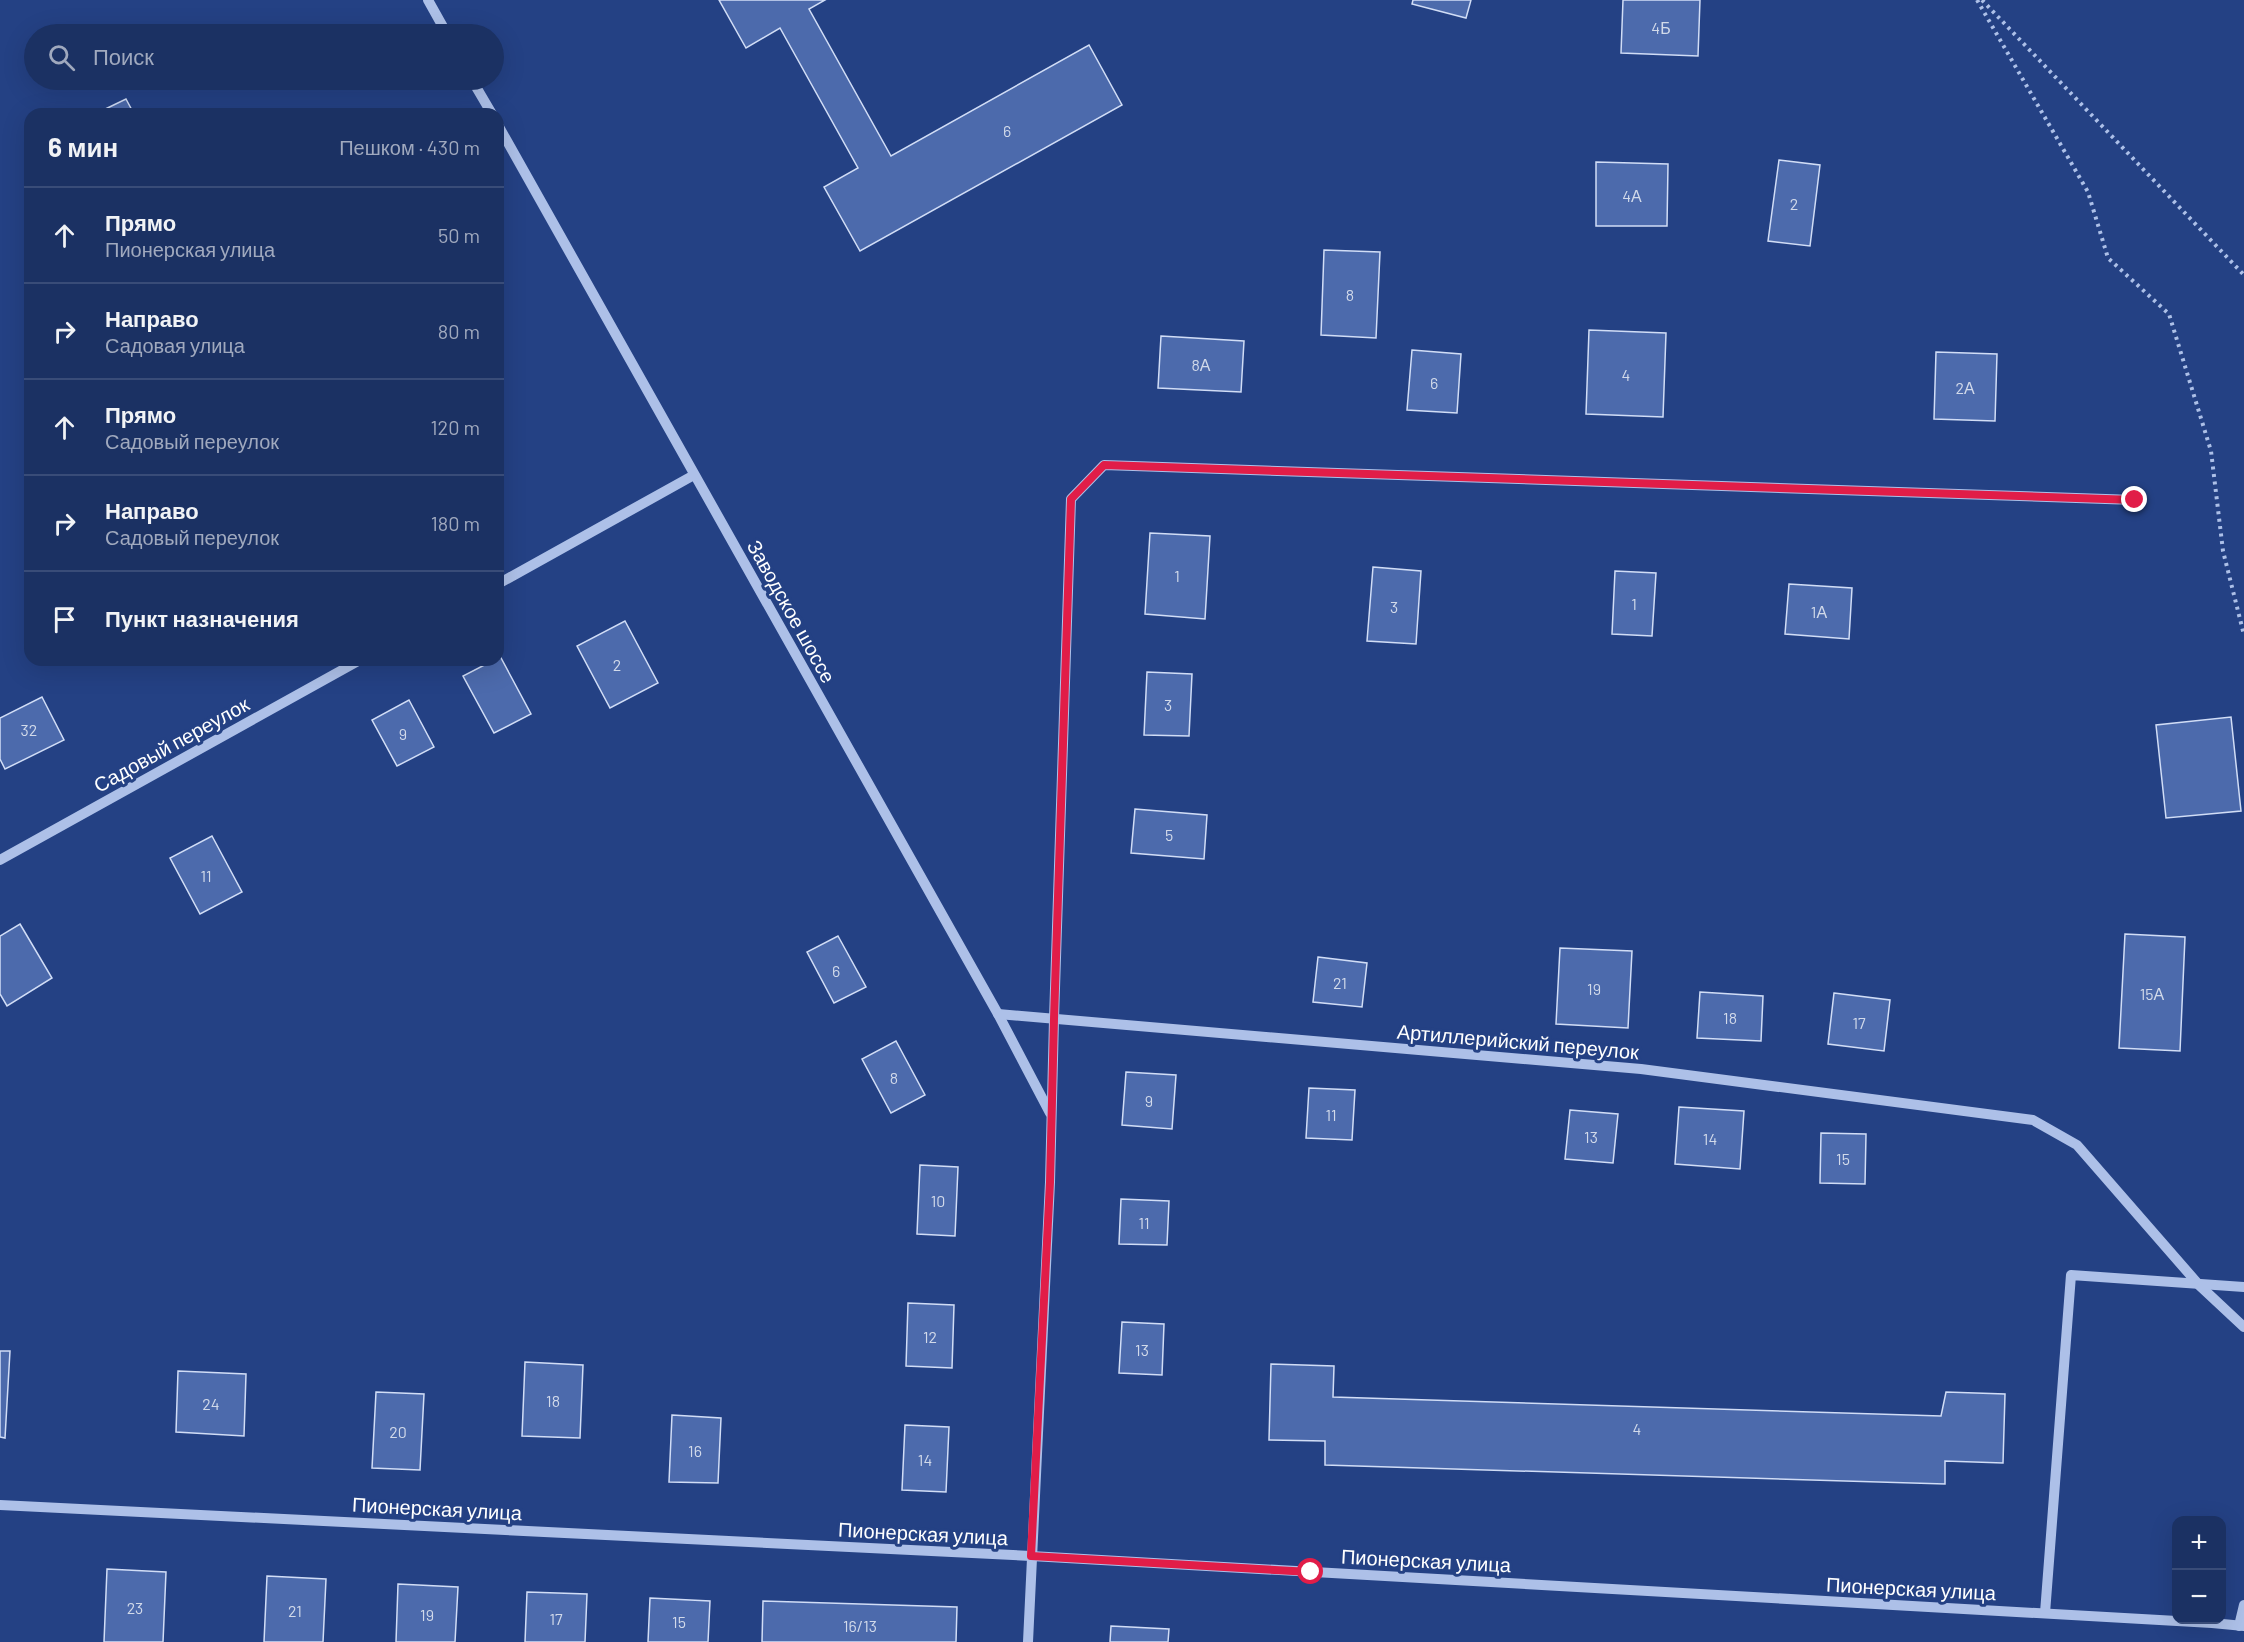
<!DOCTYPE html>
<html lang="ru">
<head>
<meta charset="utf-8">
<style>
  body { margin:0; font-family:Barlow,sans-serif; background:#243969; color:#f1f3f6 }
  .controls { position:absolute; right:18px; bottom:18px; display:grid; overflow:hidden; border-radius:12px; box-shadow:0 6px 24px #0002 }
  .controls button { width:54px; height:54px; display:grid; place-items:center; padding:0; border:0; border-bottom:2px solid #394c78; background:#1b3163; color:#f1f3f6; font:30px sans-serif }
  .stop { position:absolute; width:18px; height:18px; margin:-14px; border:4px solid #e11d48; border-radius:50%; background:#fff }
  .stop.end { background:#e11d48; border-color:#fff; box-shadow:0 2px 6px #0008 }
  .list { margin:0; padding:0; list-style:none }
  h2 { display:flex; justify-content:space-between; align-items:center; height:78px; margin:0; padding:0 24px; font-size:26px }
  h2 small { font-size:20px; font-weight:400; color:#a0a9be }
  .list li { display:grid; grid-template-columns:39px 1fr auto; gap:18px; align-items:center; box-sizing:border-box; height:96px; padding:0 24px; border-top:2px solid #394c78 }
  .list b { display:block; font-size:22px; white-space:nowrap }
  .list p { margin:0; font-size:20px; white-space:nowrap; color:#a0a9be }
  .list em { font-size:20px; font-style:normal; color:#a0a9be }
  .icon { flex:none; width:33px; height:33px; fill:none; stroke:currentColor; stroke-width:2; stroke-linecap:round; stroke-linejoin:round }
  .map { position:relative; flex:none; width:2244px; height:1642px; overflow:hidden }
  .search { position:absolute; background:#1b3163; box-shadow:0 6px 24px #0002; left:24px; top:24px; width:480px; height:66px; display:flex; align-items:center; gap:15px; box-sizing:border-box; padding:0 21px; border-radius:33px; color:#a0a9be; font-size:22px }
  .panel { position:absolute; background:#1b3163; box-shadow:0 6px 24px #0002; left:24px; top:108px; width:480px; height:558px; border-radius:18px }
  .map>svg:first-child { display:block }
  .building { fill:#4c6aac; stroke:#d1ddf6; stroke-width:1.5 }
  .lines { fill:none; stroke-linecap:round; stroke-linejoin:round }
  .path { stroke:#adc0e8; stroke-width:4; stroke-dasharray:3 4.5; stroke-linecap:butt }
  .minor { stroke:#adc0e8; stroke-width:10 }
  .route { stroke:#e11d48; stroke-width:8 }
  .labels { text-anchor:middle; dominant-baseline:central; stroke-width:6; stroke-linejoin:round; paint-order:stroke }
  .number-label { font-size:16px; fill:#d2daea }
  .street-label { font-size:20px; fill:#fff; stroke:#244184 }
</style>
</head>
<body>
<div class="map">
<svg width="2244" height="1642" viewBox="0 0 2244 1642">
  <rect width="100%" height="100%" fill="#244184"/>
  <g class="building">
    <path d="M719,0H825L809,9L891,156L1089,45L1122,105L860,251L824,187L858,168L780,28L746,48Z"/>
    <path d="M1413,0H1471L1466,18L1412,4Z"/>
    <path d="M1623,0H1700L1698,56L1621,53Z"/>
    <path d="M126,99L134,114H95Z"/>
    <path d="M1779,160L1820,165L1810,246L1768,241Z"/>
    <path d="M1596,162L1668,164L1667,226H1596Z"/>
    <path d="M1324,250L1380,252L1376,338L1321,335Z"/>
    <path d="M1589,330L1666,333L1663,417L1586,414Z"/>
    <path d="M1161,336L1244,341L1241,392L1158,388Z"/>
    <path d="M1412,350L1461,354L1457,413L1407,410Z"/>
    <path d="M1936,352L1997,354L1995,421L1934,419Z"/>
    <path d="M1150,533L1210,536L1205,619L1145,614Z"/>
    <path d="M1373,567L1421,571L1416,644L1367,641Z"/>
    <path d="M1615,571L1656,573L1652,636L1612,634Z"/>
    <path d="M1789,584L1852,588L1849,639L1785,634Z"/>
    <path d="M625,621L658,683L610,708L577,646Z"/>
    <path d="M500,656L531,714L494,733L463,676L494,660H498Z"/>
    <path d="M1147,672L1192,674L1189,736L1144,735Z"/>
    <path d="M42,697L64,740L5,769L0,759V718Z"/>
    <path d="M409,700L434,747L397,766L372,720Z"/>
    <path d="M2231,717L2241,811L2166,818L2156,725Z"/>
    <path d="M1135,809L1207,815L1204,859L1131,853Z"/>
    <path d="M212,836L242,892L200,914L170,858Z"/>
    <path d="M20,924L52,978L7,1006L0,994V936Z"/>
    <path d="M2125,934L2185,937L2180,1051L2119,1048Z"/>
    <path d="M838,936L866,987L834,1003L807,952Z"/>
    <path d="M1560,948L1632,951L1628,1028L1556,1024Z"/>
    <path d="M1318,957L1367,963L1362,1007L1313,1002Z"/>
    <path d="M1700,992L1763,996L1761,1041L1697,1038Z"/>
    <path d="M1834,993L1890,1000L1884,1051L1828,1044Z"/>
    <path d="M896,1041L925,1095L891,1113L862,1059Z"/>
    <path d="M1126,1072L1176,1075L1172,1129L1122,1125Z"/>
    <path d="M1309,1088L1355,1090L1352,1140L1306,1138Z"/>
    <path d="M1679,1107L1744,1111L1740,1169L1675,1164Z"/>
    <path d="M1570,1110L1618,1114L1613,1163L1565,1159Z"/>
    <path d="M1821,1133L1866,1134L1865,1184L1820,1183Z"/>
    <path d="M920,1165L958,1167L955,1236L917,1234Z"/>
    <path d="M1121,1199L1169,1201L1167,1245L1119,1244Z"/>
    <path d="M908,1303L954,1305L952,1368L906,1366Z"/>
    <path d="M1122,1322L1164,1324L1162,1375L1119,1373Z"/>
    <path d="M0,1351H10L5,1438L0,1437Z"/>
    <path d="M525,1362L583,1365L580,1438L522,1436Z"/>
    <path d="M1271,1364L1334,1366L1333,1397L1941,1416L1946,1392L2005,1394L2003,1463L1945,1461V1484L1325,1465V1441L1269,1440Z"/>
    <path d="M178,1371L246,1374L244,1436L176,1432Z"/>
    <path d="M376,1392L424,1394L420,1470L372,1468Z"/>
    <path d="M672,1415L721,1418L718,1483L669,1482Z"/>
    <path d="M905,1425L949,1427L946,1492L902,1490Z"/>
    <path d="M107,1569L166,1572L163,1642H104Z"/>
    <path d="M267,1576L326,1579L323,1642H264Z"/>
    <path d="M398,1584L458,1587L455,1642H396Z"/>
    <path d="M527,1592L587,1594L585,1642H525Z"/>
    <path d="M650,1598L710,1601L708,1642H648Z"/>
    <path d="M763,1601L957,1607L956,1642H762Z"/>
    <path d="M1111,1626L1169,1629L1168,1642H1110Z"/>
  </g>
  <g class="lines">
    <g class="path">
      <path d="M1977,0L2088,192L2108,258L2169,314L2211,451L2223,551L2244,635"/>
      <path d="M1982,0L2244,275"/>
    </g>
    <g class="minor">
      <path d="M428,0L447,34"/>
      <path d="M472,80L492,114"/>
      <path d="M498,125L998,1014L1050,1113"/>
      <path d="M498,584L694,475"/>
      <path d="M0,860L360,660"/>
      <path d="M998,1014L1641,1069L2033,1120L2077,1145L2199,1285L2244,1327"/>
      <path d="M0,1505L1031,1556L2212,1623L2244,1626"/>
      <path d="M2045,1613L2071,1275L2244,1287"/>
      <path d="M2239,1626L2244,1605"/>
      <path d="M1028,1642L1050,1182L1054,1019L1071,499L1104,465L2135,500"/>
    </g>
  </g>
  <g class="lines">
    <path class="route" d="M1311,1572L1031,1556L1050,1182L1054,1019L1071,499L1104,465L2135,500"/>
  </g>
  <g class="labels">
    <g class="number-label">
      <text x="1661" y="27">4Б</text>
      <text x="1007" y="130">6</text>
      <text x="1632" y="195">4А</text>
      <text x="1794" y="203">2</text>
      <text x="1350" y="294">8</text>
      <text x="1201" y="364">8А</text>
      <text x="1626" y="374">4</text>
      <text x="1434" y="382">6</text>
      <text x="1965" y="387">2А</text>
      <text x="1177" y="575">1</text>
      <text x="1634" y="603">1</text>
      <text x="1394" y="606">3</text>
      <text x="1819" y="611">1А</text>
      <text x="617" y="664">2</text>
      <text x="1168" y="704">3</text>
      <text x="29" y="729">32</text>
      <text x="403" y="733">9</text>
      <text x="1169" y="834">5</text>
      <text x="206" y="875">11</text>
      <text x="836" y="970">6</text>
      <text x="1340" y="982">21</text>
      <text x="1594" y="988">19</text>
      <text x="2152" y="993">15А</text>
      <text x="1730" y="1017">18</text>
      <text x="1859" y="1022">17</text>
      <text x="894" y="1077">8</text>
      <text x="1149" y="1100">9</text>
      <text x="1331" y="1114">11</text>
      <text x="1591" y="1136">13</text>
      <text x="1710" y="1138">14</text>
      <text x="1843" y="1158">15</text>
      <text x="938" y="1200">10</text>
      <text x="1144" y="1222">11</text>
      <text x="930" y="1336">12</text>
      <text x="1142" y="1349">13</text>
      <text x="553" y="1400">18</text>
      <text x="211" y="1403">24</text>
      <text x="1637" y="1428">4</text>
      <text x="398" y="1431">20</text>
      <text x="695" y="1450">16</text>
      <text x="925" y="1459">14</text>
      <text x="135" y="1607">23</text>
      <text x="295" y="1610">21</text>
      <text x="427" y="1614">19</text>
      <text x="556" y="1618">17</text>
      <text x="679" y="1621">15</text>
      <text x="860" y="1625">16/13</text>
    </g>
    <g class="street-label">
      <text transform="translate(792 611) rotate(61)">Заводское шоссе</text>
      <text transform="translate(171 744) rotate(-29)">Садовый переулок</text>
      <text transform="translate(1518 1041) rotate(5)">Артиллерийский переулок</text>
      <text transform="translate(437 1508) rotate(3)">Пионерская улица</text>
      <text transform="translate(923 1533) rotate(3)">Пионерская улица</text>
      <text transform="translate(1426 1560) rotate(3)">Пионерская улица</text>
      <text transform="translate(1911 1588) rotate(3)">Пионерская улица</text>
    </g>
  </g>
</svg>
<div class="controls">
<button>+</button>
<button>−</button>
</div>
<div class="stop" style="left:1311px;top:1572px"></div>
<div class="stop end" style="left:2135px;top:500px"></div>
<div class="search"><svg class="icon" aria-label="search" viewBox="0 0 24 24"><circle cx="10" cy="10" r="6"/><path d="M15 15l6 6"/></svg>Поиск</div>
<section class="panel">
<h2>6 мин<small>Пешком · 430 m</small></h2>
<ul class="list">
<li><svg class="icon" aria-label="ahead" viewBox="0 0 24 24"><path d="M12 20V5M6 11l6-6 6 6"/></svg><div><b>Прямо</b><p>Пионерская улица</p></div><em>50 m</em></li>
<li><svg class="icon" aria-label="right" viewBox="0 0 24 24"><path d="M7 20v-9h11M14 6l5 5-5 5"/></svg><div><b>Направо</b><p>Садовая улица</p></div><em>80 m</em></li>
<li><svg class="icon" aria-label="ahead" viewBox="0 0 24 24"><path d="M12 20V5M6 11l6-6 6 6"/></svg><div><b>Прямо</b><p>Садовый переулок</p></div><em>120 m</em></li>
<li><svg class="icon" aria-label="right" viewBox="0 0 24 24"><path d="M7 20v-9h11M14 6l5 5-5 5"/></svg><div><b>Направо</b><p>Садовый переулок</p></div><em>180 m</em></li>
<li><svg class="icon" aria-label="arrive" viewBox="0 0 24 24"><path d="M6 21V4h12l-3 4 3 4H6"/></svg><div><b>Пункт назначения</b></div></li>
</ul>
</section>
</div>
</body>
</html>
